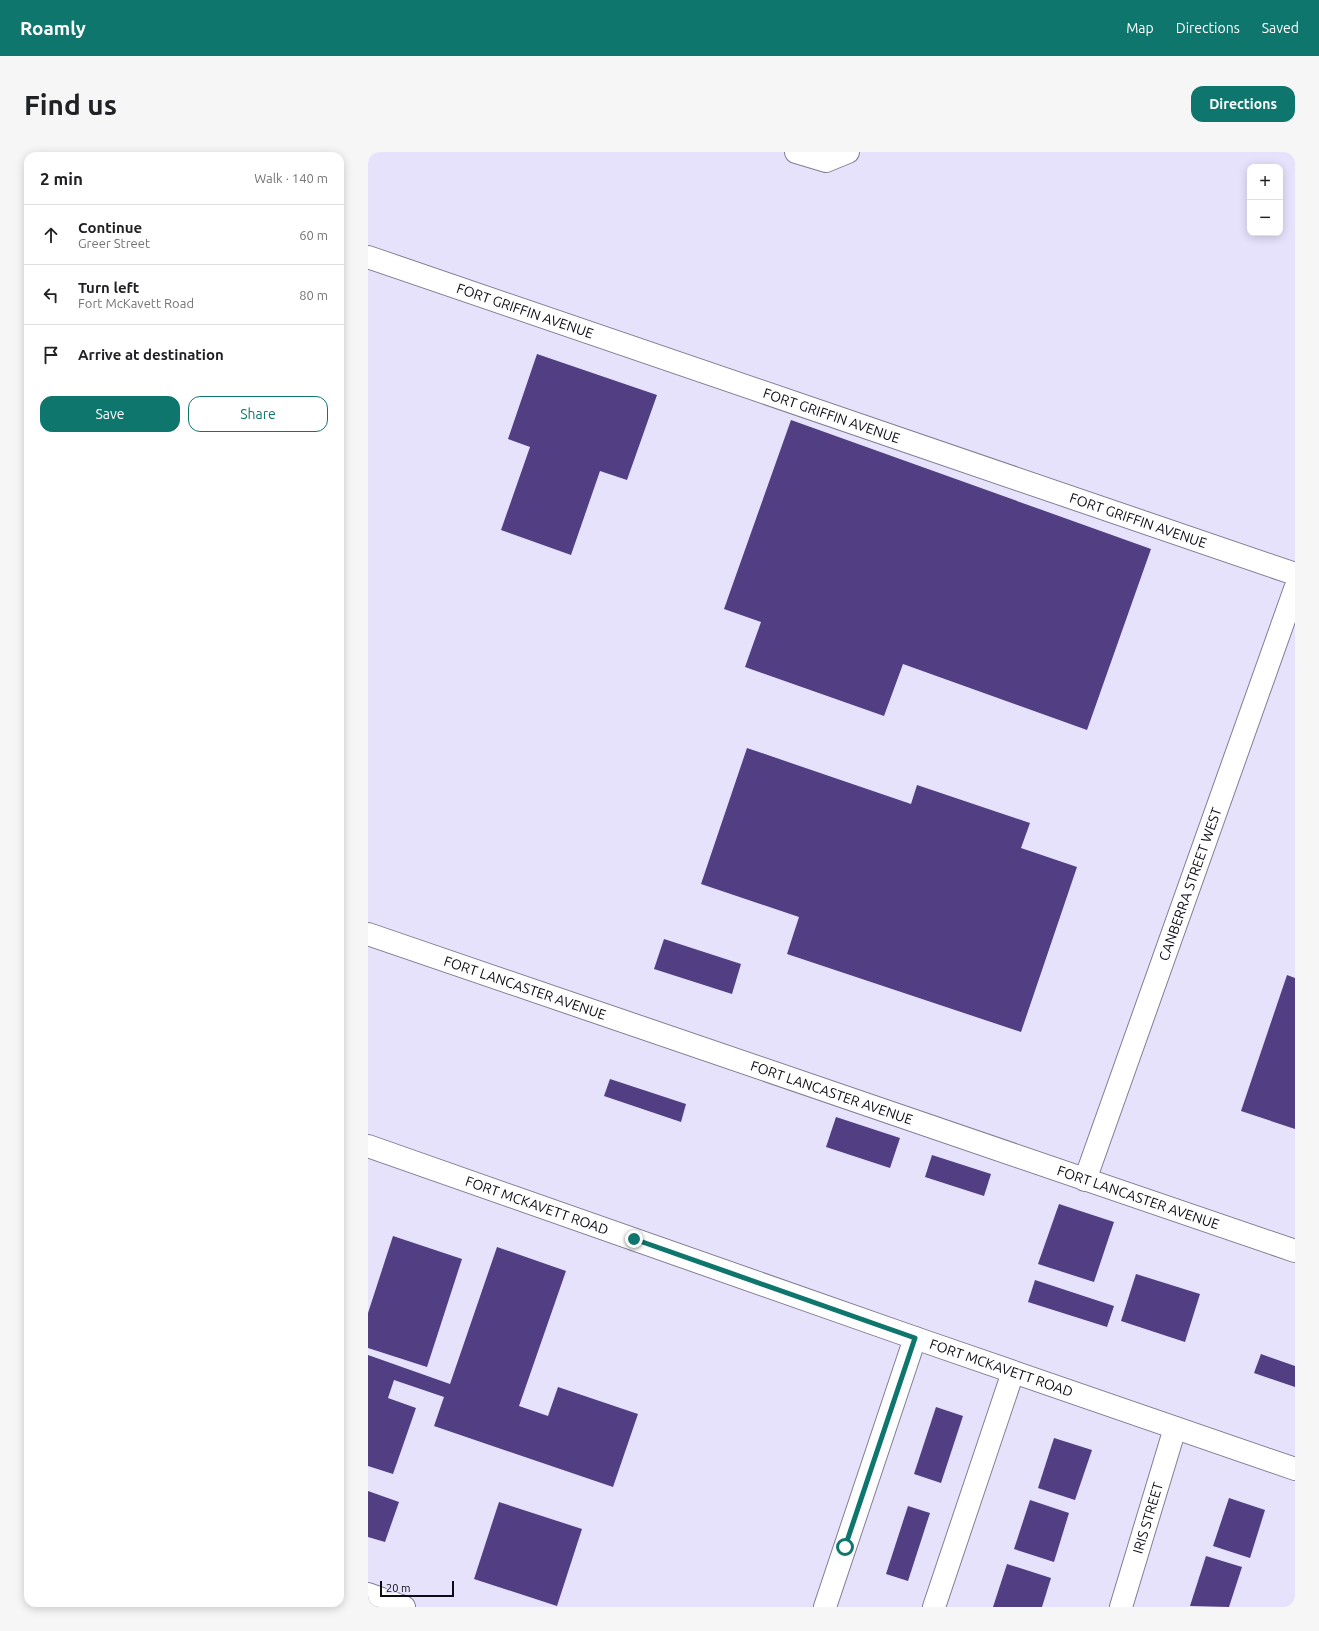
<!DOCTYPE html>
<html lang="en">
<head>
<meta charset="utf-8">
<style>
  body { margin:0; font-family:Ubuntu,sans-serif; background:#f6f6f6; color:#202124 }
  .controls { position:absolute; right:12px; top:12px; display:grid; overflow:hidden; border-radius:8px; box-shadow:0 2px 10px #0003 }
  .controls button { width:36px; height:36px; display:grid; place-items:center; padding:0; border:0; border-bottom:1px solid #e0e0e0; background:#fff; color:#202124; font:20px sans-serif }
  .scale { position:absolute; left:12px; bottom:10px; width:74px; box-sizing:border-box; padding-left:4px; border:2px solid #0c0a12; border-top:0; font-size:11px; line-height:14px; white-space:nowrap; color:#0c0a12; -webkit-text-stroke:3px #e7e2fc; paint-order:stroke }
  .stop { position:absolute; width:12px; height:12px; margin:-9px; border:3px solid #0f766e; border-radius:50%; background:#fff }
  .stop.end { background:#0f766e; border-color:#fff; box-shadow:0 1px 4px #0008 }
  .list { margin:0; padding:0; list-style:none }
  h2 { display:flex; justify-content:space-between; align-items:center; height:52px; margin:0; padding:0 16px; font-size:17px }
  h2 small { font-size:13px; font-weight:400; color:#757577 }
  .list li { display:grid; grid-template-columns:26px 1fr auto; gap:12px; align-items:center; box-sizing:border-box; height:60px; padding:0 16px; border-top:1px solid #e0e0e0 }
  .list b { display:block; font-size:15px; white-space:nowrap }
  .list p { margin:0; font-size:13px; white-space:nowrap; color:#757577 }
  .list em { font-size:13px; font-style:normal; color:#757577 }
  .actions { display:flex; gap:8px; padding:12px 16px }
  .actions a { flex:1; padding:9px 0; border:1px solid #0f766e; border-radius:12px; text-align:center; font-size:14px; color:#0f766e }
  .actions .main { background:#0f766e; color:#fff }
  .icon { flex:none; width:22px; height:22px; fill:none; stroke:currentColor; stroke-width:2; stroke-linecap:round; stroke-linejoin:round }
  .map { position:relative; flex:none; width:927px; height:1455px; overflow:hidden; border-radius:12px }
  header { display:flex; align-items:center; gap:24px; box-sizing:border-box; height:56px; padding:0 20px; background:#0f766e; color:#fff }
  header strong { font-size:19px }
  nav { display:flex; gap:22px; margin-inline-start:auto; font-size:14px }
  .intro { display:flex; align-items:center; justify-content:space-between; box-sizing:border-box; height:96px; padding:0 24px }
  h1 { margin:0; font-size:28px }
  .button { padding:10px 18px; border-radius:12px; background:#0f766e; color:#fff; font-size:14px; font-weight:700 }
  main { display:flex; gap:24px; padding:0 24px }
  aside { flex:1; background:#fff; border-radius:12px; box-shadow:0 2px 10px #0003 }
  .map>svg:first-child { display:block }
  .building { fill:#513e83 }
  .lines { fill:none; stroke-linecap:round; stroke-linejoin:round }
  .minor-casing { stroke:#827e94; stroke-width:24 }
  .minor { stroke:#fff; stroke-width:22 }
  .route { stroke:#0f766e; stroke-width:5 }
  .labels { text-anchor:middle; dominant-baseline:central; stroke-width:4; stroke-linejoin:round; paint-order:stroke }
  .street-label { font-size:14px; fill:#0c0a12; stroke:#e7e2fc }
</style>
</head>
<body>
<header>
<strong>Roamly</strong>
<nav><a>Map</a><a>Directions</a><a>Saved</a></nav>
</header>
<div class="intro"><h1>Find us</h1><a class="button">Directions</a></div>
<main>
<aside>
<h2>2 min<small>Walk · 140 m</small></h2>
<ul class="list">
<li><svg class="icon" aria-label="ahead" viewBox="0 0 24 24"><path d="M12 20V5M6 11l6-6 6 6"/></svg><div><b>Continue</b><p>Greer Street</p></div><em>60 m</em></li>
<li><svg class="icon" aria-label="left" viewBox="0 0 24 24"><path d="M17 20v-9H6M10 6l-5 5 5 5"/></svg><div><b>Turn left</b><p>Fort McKavett Road</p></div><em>80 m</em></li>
<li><svg class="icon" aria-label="arrive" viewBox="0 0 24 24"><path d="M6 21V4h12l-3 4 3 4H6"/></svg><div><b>Arrive at destination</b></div></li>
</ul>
<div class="actions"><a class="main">Save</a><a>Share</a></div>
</aside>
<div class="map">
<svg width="927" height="1455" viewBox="0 0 927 1455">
  <rect width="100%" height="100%" fill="#e7e2fc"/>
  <g class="building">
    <path d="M169,202L289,243L259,328L232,319L203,403L133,378L162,295L140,287Z"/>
    <path d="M423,268L783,397L719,578L535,512L516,564L377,515L393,470L356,457Z"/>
    <path d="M379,596L543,652L549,633L662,671L653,696L709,715L653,880L419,802L431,765L333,732Z"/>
    <path d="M296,787L373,812L364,842L286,817Z"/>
    <path d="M919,823L927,826V977L873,959Z"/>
    <path d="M242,927L318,952L313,970L236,944Z"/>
    <path d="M468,965L532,986L522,1016L458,995Z"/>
    <path d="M564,1003L623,1022L616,1044L557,1025Z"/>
    <path d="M691,1052L746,1070L726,1130L670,1112Z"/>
    <path d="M25,1084L94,1107L59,1215L0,1196V1161Z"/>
    <path d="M129,1095L198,1119L151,1254L180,1264L190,1235L270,1262L245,1335L66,1274L76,1245L26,1228L20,1246L48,1256L25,1322L0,1314V1203L82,1232Z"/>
    <path d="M768,1122L832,1142L817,1190L753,1169Z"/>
    <path d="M667,1128L746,1154L739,1175L660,1150Z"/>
    <path d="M893,1202L927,1214V1235L886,1221Z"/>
    <path d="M568,1255L595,1264L573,1331L546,1322Z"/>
    <path d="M686,1286L724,1298L707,1348L670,1336Z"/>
    <path d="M0,1339L31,1350L17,1390L0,1385Z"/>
    <path d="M861,1346L897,1358L882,1406L845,1394Z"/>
    <path d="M662,1348L701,1361L686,1410L646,1397Z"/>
    <path d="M131,1350L214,1377L189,1454L106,1427Z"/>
    <path d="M540,1354L562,1361L540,1429L518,1422Z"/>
    <path d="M838,1404L874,1415L861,1455L822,1454Z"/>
    <path d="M639,1412L683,1426L674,1455H625Z"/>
  </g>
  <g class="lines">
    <defs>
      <g id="minor">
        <path d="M428,0L458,9L480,0"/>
        <path id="s1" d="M0,105L927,422"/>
        <path id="s2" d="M0,782L927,1099"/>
        <path id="s3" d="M0,994L547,1186L927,1317"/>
        <path id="s4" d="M717,1028L927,437"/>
        <path d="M0,1442L36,1455"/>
        <path d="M457,1455L547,1186"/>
        <path d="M566,1455L645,1220"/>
        <path id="s5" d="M753,1455L807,1276"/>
      </g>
    </defs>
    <use href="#minor" class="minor-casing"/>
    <use href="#minor" class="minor"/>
  </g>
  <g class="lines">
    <path class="route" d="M266,1087L547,1186L477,1395"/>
  </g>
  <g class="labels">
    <g class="street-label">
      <text stroke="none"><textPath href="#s1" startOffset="166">FORT GRIFFIN AVENUE</textPath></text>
      <text stroke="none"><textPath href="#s1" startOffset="490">FORT GRIFFIN AVENUE</textPath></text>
      <text stroke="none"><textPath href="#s1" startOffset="814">FORT GRIFFIN AVENUE</textPath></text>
      <text stroke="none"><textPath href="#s4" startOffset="314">CANBERRA STREET WEST</textPath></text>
      <text stroke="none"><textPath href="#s2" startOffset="166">FORT LANCASTER AVENUE</textPath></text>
      <text stroke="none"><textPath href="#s2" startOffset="490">FORT LANCASTER AVENUE</textPath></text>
      <text stroke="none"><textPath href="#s2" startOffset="814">FORT LANCASTER AVENUE</textPath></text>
      <text stroke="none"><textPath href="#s3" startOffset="179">FORT MCKAVETT ROAD</textPath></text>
      <text stroke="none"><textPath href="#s3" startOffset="671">FORT MCKAVETT ROAD</textPath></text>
      <text stroke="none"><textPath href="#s5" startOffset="93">IRIS STREET</textPath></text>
    </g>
  </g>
</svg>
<div class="controls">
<button>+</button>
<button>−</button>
</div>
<div class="scale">20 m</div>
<div class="stop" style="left:477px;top:1395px"></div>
<div class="stop end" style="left:266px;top:1087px"></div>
</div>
</main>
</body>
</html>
